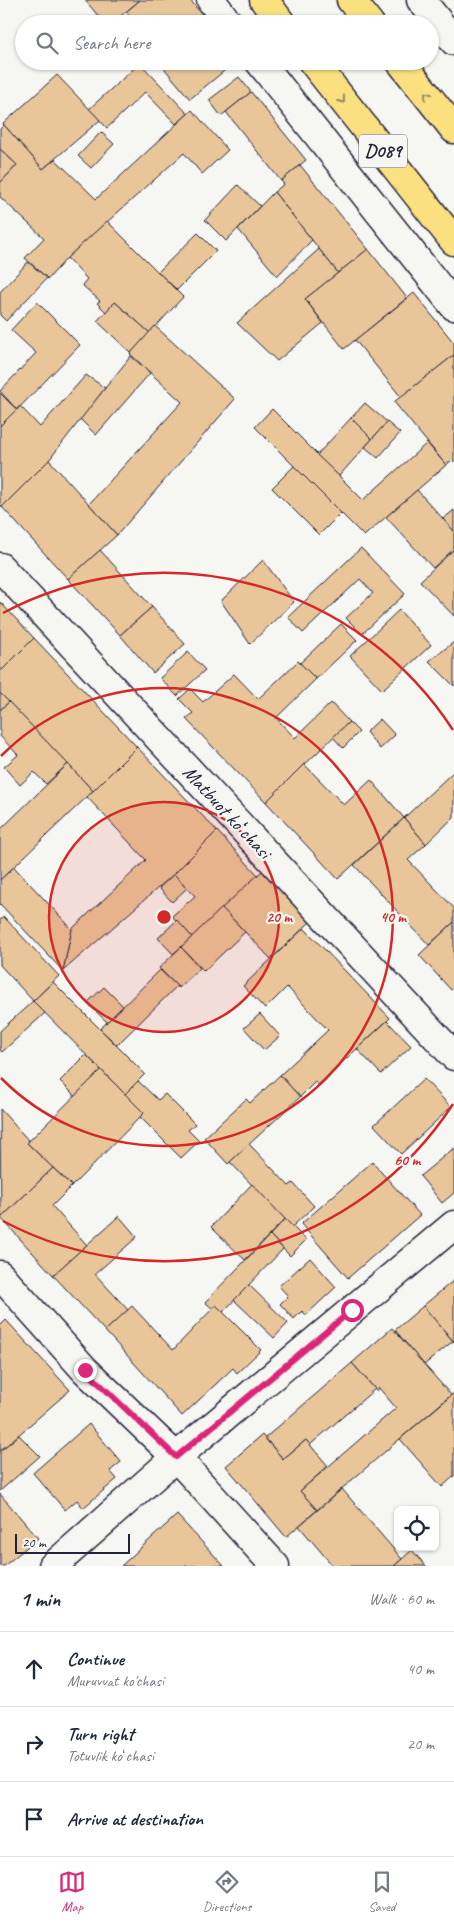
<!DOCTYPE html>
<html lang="en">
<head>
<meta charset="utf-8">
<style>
  body { margin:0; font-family:Caveat,sans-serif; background:#f6f6f7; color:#1f2937 }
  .controls { position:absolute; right:15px; bottom:15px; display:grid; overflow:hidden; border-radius:8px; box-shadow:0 1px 4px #0004 }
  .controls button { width:45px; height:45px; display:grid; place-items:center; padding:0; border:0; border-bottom:1px solid #e0e1e3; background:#fff; color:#1f2937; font:25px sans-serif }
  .scale { position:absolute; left:15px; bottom:12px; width:115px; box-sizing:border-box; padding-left:5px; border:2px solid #22223b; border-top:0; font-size:14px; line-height:18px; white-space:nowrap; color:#22223b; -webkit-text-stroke:4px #f6f6f2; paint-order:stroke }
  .stop { position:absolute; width:15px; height:15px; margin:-11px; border:4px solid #db2777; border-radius:50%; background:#fff }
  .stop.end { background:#db2777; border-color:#fff; box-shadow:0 1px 5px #0008 }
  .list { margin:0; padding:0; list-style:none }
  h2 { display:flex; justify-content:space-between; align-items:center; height:65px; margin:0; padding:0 20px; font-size:21px }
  h2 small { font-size:16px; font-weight:400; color:#747a83 }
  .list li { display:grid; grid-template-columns:32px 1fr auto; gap:15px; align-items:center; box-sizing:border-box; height:75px; padding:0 20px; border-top:1px solid #e0e1e3 }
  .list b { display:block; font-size:19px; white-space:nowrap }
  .list p { margin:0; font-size:16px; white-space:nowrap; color:#747a83 }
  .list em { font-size:16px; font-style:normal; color:#747a83 }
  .icon { flex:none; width:28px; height:28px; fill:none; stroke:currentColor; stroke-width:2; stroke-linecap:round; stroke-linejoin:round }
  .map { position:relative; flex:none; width:454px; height:1566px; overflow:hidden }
  .search { position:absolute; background:#fff; box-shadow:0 1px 4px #0004; left:15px; right:15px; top:15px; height:55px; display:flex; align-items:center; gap:12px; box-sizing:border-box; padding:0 18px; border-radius:28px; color:#747a83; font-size:19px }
  .sheet { height:290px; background:#fff }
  nav { display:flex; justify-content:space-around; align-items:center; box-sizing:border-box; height:70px; border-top:1px solid #e0e1e3; background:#fff; font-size:14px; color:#747a83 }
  nav a { display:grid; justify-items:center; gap:2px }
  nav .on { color:#db2777 }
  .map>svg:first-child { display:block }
  .building { fill:#e9c69a; stroke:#22223b }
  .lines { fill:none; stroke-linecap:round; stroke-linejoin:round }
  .minor-casing { stroke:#22223b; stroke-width:31 }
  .major-casing { stroke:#22223b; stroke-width:31 }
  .minor { stroke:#f6f6f2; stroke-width:28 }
  .major { stroke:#fbe080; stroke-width:28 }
  .oneway { stroke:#998a61 }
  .route { stroke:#db2777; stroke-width:6 }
  .ring { fill:none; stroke:#d62828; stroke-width:2.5 }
  .labels { text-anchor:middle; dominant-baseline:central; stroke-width:4.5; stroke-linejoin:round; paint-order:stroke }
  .shield { fill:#f6f6f2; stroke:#626272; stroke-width:1 }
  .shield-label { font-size:19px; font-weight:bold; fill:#22223b }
  .street-label { font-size:20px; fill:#22223b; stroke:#f6f6f2 }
  .centre { fill:#d62828; stroke:#f6f6f2; stroke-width:2.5 }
  .ring-label { font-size:15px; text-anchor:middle; font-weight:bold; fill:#d62828; stroke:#f6f6f2; stroke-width:4.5; stroke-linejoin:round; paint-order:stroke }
</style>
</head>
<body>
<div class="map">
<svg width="454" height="1566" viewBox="0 0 454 1566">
  <rect width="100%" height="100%" fill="#f6f6f2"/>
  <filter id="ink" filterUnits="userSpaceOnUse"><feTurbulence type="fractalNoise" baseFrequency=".02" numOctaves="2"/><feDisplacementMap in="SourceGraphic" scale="10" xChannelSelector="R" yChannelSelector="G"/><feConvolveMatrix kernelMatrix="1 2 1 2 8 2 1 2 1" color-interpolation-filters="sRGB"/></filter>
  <g filter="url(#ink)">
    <g class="building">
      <path d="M85,0H140L111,24H105Z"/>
      <path d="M140,0H190L210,24H136L126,12Z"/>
      <path d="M172,61H227L230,66L190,99L164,68Z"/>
      <path d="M140,63L188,114L176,124L145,92L107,128L89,109Z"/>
      <path d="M57,75L100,120L43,169L3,124Z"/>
      <path d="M239,77L251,92L221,116L209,100Z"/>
      <path d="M251,92L306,160L281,181L226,112Z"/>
      <path d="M192,110L228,150L202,174L184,153L67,258L48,279L25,258L44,238L0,197V183L17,165L0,149V129L4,125L43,169L55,159L96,199Z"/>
      <path d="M101,132L114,144L91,168L78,156Z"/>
      <path d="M0,149L17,165L0,183Z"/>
      <path d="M300,165L368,249L338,273L274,192L284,184L281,181Z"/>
      <path d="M238,185L260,206L226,241L205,220Z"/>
      <path d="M274,192L312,240L277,276L238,229Z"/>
      <path d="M107,221L183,297L150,333L115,302L106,312L97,303L100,301L82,285L87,279L67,258Z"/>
      <path d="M198,233L216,251L177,290L158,272Z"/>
      <path d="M319,249L338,273L305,299L323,323L277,361L237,323Z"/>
      <path d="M368,249L407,298L344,349L305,299Z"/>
      <path d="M28,262L47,278L6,321L0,315V292Z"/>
      <path d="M414,293L454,343V355L401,397L355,340Z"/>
      <path d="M37,302L80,345L17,410L0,391L36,353L11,330Z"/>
      <path d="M115,302L150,333L131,353L97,321Z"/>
      <path d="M155,326L235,399L117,535L89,504L182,402L130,354Z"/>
      <path d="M454,355V462L452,460L446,465L394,402Z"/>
      <path d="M131,356L150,373L96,435L80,419Z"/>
      <path d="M86,375L105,388L49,460L2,507L0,504V426L20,406L40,427Z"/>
      <path d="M0,393L17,410L20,406L0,426Z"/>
      <path d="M365,403L387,422L372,439L351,418Z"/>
      <path d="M272,409L363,500L427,443L446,465L364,536L255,427Z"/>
      <path d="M351,418L372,439L339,476L317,455Z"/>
      <path d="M387,422L400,433L378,458L365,447Z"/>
      <path d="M49,460L117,535L68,579L2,507Z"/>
      <path d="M294,466L341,513L319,535L272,488Z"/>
      <path d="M417,490L454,531V549L433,568L386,517Z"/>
      <path d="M454,510V531L443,519Z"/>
      <path d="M361,548L405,594L362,634L346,618L373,593L360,579L303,633L288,617Z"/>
      <path d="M454,549V616L420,581Z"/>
      <path d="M100,550L152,607L120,635L68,579Z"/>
      <path d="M263,560L294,602L250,644L221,601Z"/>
      <path d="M0,602L34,638L0,672Z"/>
      <path d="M152,607L185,644L153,673L120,635Z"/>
      <path d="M399,610L431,645L382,690L350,656Z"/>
      <path d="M341,624L357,640L316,679L300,663Z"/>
      <path d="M34,638L137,747L93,791L0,693V672Z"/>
      <path d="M454,642V686L429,661Z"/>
      <path d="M188,652L205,670L177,696L160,678Z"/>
      <path d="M298,661L316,679L276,718L295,738L331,703L349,722L266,802L186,719L193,713L179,699L190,689L203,702L234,674L258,699Z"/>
      <path d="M0,693L9,702L0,710Z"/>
      <path d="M9,702L68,764L46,784L34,772L20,785L4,767L18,755L0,736V710Z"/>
      <path d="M380,719L395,735L380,749L366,732Z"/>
      <path d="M349,722L359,732L343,748L333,737Z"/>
      <path d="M137,747L217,831L174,874L63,971L72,929L146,860L87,797Z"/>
      <path d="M68,764L93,791L0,880V830Z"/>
      <path d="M304,764L344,805L371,780L404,818L338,879L266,802Z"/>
      <path d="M454,771V817L426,844L404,818Z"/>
      <path d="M404,818L426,844L408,860L454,908V922L429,945L354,865Z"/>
      <path d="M217,831L258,875L192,937L172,916L195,896L174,874Z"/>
      <path d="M14,867L72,929L63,971L0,904V880Z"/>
      <path d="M262,871L277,887L281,883L300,903L296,907L310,922L271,959L222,908Z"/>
      <path d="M174,874L187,888L172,902L159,888Z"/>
      <path d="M222,908L245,932L204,971L181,947Z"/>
      <path d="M4,917L59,976L33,1001L0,965V920Z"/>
      <path d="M177,920L192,937L173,954L158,938Z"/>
      <path d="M454,922V987L451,990L419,955Z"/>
      <path d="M304,928L390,1018L318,1085L315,1082L300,1097L280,1075L328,1030L287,987L265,1009L243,986Z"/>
      <path d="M181,947L200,968L179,988L159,968Z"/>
      <path d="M160,970L177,986L117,1045L100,1029Z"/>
      <path d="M53,982L145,1074L125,1094L33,1001Z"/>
      <path d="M104,987L123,1006L107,1022L87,1003Z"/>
      <path d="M33,1001L45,1013L2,1052L0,1050V1031Z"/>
      <path d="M260,1014L280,1036L264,1050L244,1028Z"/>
      <path d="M387,1021L411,1046L381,1074L357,1049Z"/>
      <path d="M86,1055L101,1070L75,1096L60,1081Z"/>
      <path d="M101,1070L144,1113L72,1186L27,1143Z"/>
      <path d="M280,1075L300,1097L228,1164L204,1138L246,1099L250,1103Z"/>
      <path d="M424,1079L451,1107L401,1154L374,1125Z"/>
      <path d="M138,1081L158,1100L165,1094L195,1124L188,1130L199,1141L181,1158L140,1117L144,1113L125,1094Z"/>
      <path d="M0,1109L29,1141L27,1143L53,1168L1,1218Z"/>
      <path d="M249,1144L289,1186L293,1183L314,1206L292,1227L230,1162Z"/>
      <path d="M454,1148V1193L442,1203L420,1176Z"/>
      <path d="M372,1162L420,1215L348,1278L301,1224Z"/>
      <path d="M53,1168L72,1186L52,1206L87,1245L53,1275L1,1218Z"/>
      <path d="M252,1184L285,1219L245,1260L211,1227Z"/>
      <path d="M119,1216L137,1237L95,1274L128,1310L105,1331L53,1275Z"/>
      <path d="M285,1219L306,1240L290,1256L270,1235Z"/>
      <path d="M270,1235L283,1249L223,1312L216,1305L213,1309L205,1302Z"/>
      <path d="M310,1258L336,1287L306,1315L302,1311L294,1319L280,1304L288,1296L279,1286Z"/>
      <path d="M454,1280V1342L423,1306Z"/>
      <path d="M249,1285L288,1323L274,1338L234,1300Z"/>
      <path d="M216,1305L261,1350L237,1373L233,1368L182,1416L105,1331L132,1306L173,1350Z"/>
      <path d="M423,1306L453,1341L424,1365L395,1330Z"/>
      <path d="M6,1320L70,1390L0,1451V1326Z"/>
      <path d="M392,1328L451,1395L317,1510L300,1491L396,1408L379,1388L377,1391L352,1363Z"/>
      <path d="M352,1363L375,1389L310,1445L306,1440L283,1459L265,1438Z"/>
      <path d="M454,1393V1476L442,1487L400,1439Z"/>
      <path d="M89,1424L121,1462L110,1471L117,1479L83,1508L77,1500L65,1510L33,1473Z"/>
      <path d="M19,1435L40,1456L0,1491V1451Z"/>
      <path d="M262,1435L283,1459L306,1440L328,1466L300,1491L317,1510L286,1537L226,1466Z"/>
      <path d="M342,1489L402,1559L394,1566H333L299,1526Z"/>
      <path d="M0,1494L38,1538L4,1566H0Z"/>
      <path d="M177,1515L224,1566H121Z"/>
      <path d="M412,1550L426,1566H394L402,1559Z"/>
    </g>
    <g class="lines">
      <defs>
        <g id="minor">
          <path d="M211,0L229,24"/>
          <path d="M421,0L454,41"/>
          <path d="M259,61L454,306"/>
          <path d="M0,567L454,1056"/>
          <path d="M0,1275L85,1370L176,1457L275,1566"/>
          <path d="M53,1566L176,1457L454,1225"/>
        </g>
        <g id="major">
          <path d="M264,0L282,24"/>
          <path d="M351,0L370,24"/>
          <path d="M312,61L454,241"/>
          <path d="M400,61L454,129"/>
        </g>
      </defs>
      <use href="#minor" class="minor-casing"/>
      <use href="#major" class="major-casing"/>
      <use href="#minor" class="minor"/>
      <use href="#major" class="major"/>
    </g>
    <defs><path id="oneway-chevron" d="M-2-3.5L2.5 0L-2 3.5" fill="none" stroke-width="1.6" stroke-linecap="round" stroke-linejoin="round" transform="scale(1.25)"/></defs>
    <g class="oneway">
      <use href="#oneway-chevron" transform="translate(427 95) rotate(-129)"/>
      <use href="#oneway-chevron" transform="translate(342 100) rotate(52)"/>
    </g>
  </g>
  <g class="lines" filter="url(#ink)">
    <path class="route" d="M85,1370L176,1457L352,1310"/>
  </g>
  <circle cx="164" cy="917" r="115" fill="#d62828" fill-opacity=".12"/>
  <g class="ring">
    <circle cx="164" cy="917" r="115"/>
    <path d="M1 756A229 229 0 1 1 1 1078"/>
    <path d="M453 1104A344 344 0 0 1 3 1221M3 613A344 344 0 0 1 453 730"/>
  </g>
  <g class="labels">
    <rect class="shield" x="359" y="134.5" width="48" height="33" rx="4"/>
    <g class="shield-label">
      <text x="383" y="151">D089</text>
    </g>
    <g class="street-label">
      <text transform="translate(227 812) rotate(47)">Matbuot koʻchasi</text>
    </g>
  </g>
  <circle cx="164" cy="917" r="8" class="centre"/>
  <g class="ring-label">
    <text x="279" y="922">20 m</text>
    <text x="393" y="922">40 m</text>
    <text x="407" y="1165">60 m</text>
  </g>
</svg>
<div class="controls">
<button><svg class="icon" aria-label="locate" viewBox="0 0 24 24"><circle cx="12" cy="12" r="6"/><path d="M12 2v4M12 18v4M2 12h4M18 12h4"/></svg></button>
</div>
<div class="scale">20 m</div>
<div class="stop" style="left:352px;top:1310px"></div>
<div class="stop end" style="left:85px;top:1370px"></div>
<div class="search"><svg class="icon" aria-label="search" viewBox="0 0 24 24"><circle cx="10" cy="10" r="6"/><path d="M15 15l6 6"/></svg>Search here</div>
</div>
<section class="sheet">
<h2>1 min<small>Walk · 60 m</small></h2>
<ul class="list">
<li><svg class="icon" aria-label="ahead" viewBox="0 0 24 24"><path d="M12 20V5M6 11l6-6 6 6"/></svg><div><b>Continue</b><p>Muruvvat ko'chasi</p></div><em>40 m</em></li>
<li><svg class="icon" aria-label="right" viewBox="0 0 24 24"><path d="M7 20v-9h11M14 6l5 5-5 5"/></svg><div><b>Turn right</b><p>Totuvlik koʻchasi</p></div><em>20 m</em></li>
<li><svg class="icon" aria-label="arrive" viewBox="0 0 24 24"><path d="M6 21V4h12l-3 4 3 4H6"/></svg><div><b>Arrive at destination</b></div></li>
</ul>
</section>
<nav>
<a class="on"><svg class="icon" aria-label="map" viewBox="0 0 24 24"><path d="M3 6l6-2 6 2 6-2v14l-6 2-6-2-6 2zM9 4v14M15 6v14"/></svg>Map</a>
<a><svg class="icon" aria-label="directions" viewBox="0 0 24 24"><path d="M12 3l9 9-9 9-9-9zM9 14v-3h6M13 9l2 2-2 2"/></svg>Directions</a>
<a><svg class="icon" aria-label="saved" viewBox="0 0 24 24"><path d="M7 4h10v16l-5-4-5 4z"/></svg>Saved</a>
</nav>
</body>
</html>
